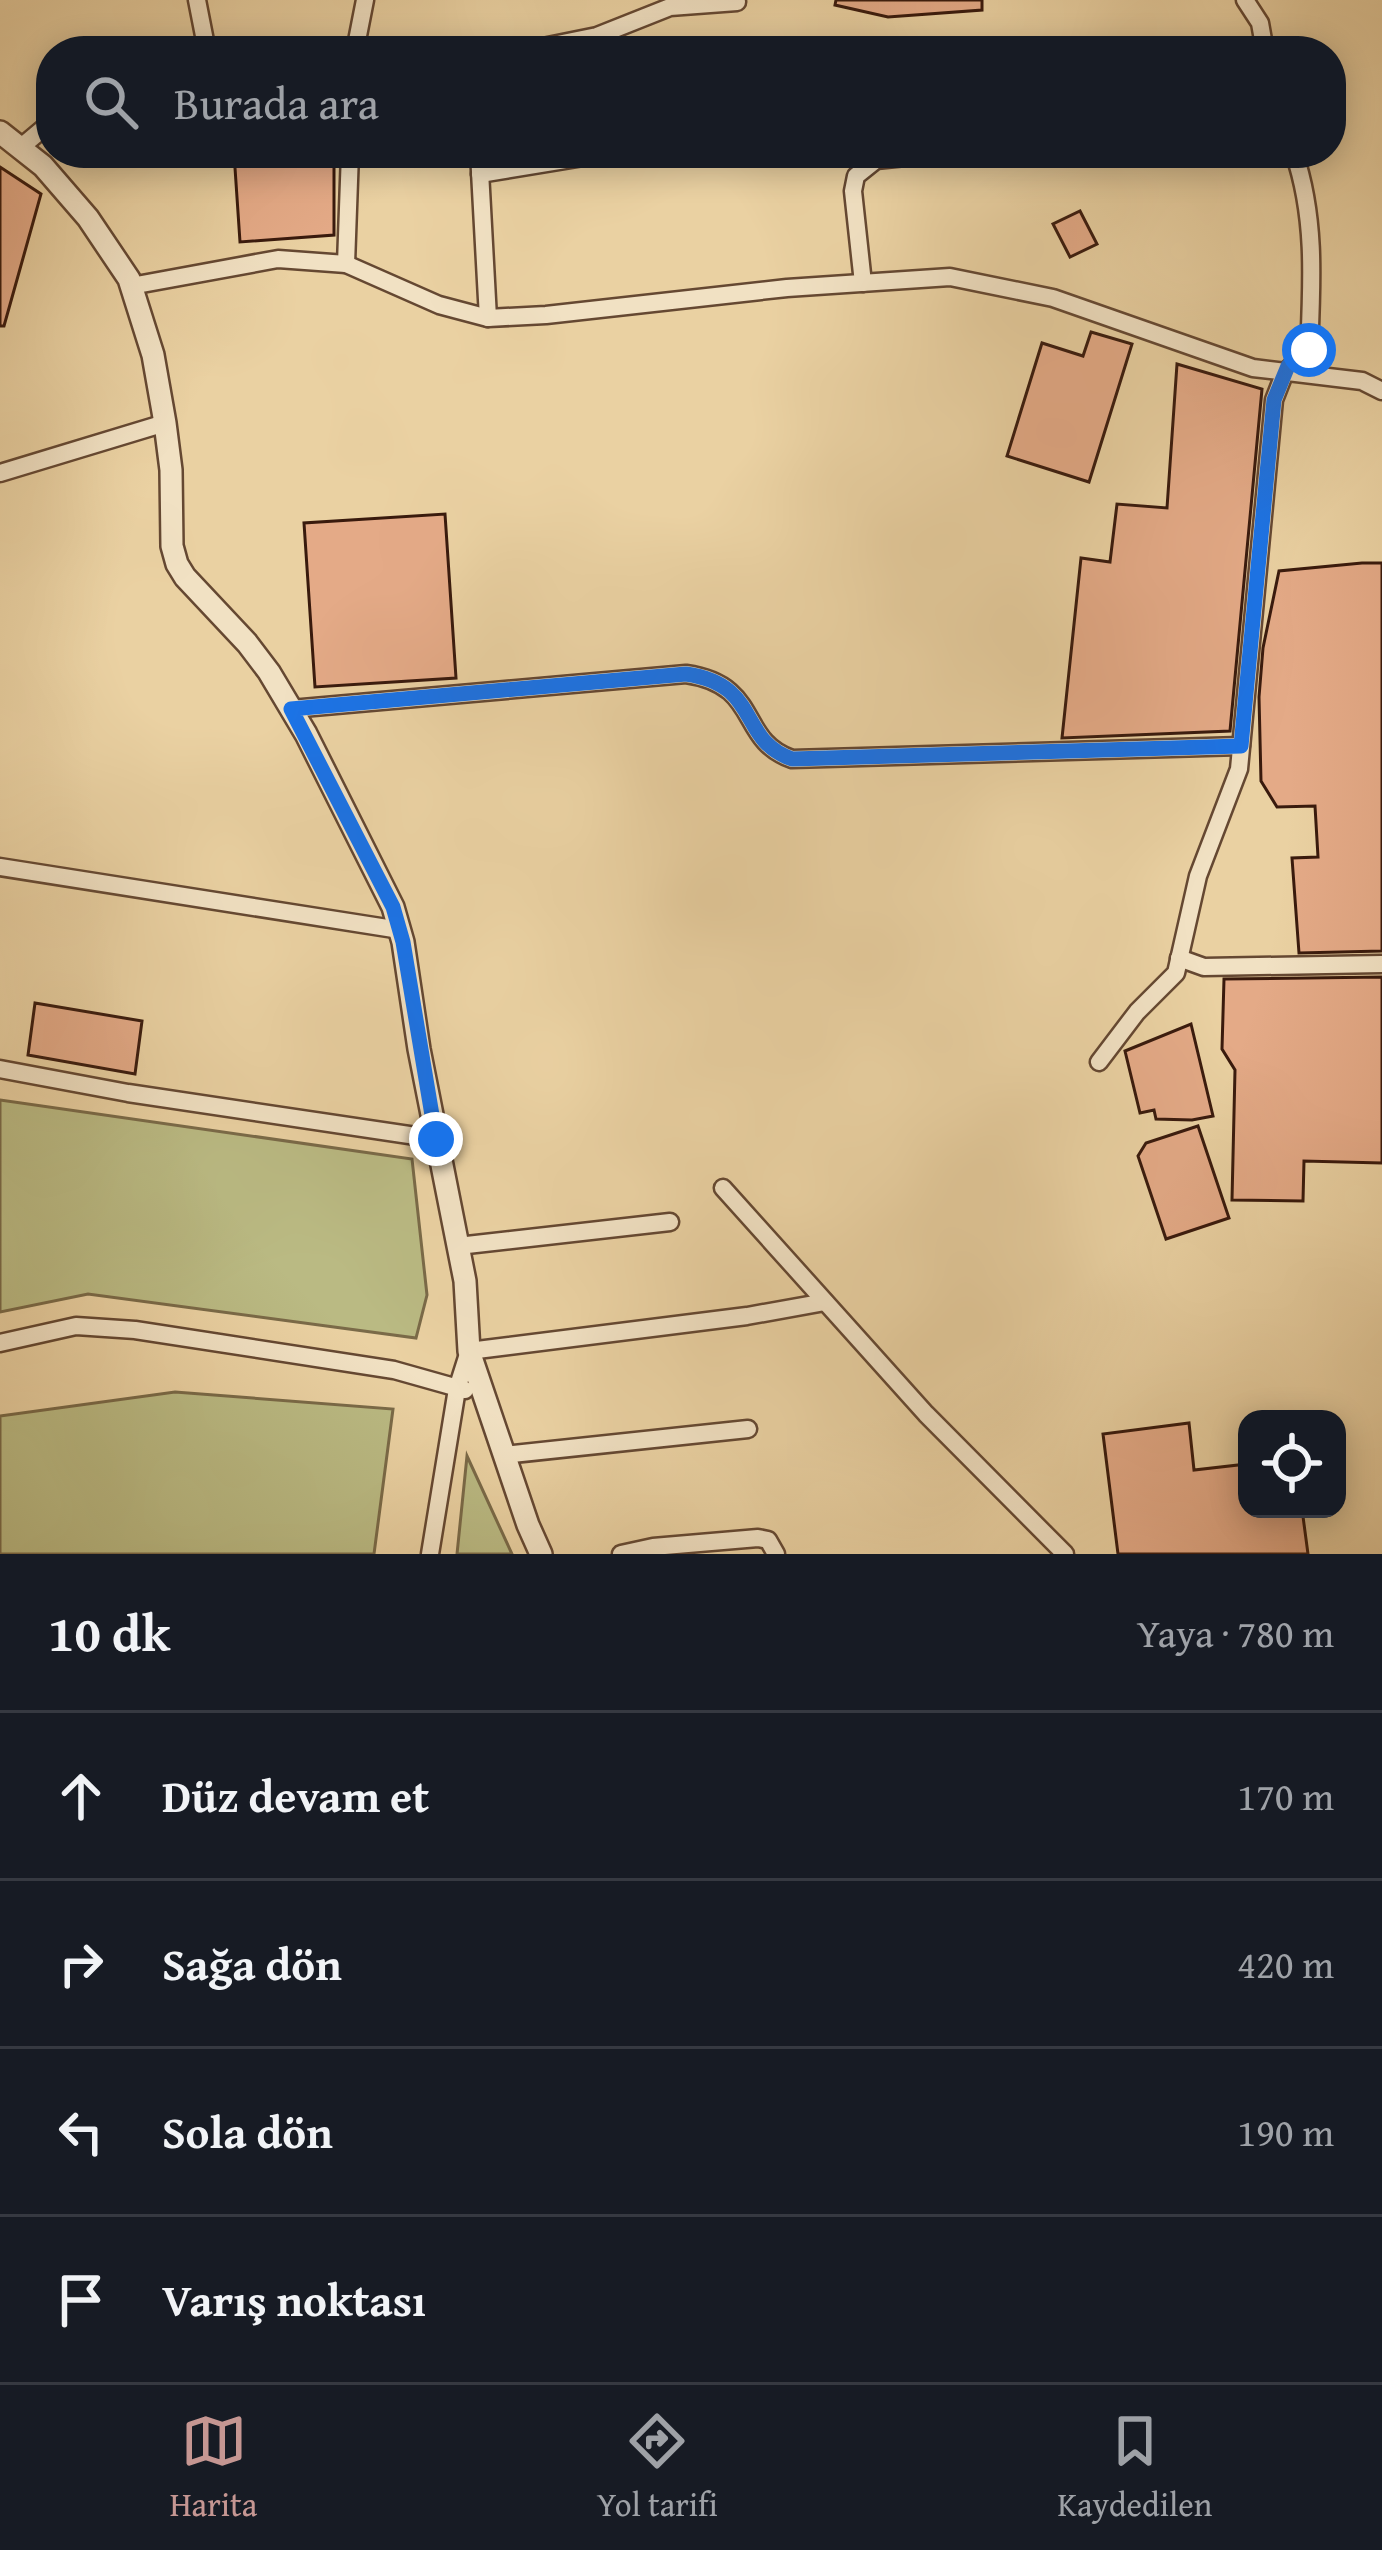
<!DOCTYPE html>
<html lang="tr">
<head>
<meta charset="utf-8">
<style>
  body { margin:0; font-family:"Gentium Book Plus",serif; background:#20242c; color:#f1f3f6 }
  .controls { position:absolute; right:36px; bottom:36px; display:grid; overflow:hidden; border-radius:24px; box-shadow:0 6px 30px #0003 }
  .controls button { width:108px; height:108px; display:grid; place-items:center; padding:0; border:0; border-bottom:3px solid #363941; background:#171b24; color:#f1f3f6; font:60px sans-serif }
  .stop { position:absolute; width:36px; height:36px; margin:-27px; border:9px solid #1a73e8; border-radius:50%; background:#fff }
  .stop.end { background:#1a73e8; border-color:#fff; box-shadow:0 3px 12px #0008 }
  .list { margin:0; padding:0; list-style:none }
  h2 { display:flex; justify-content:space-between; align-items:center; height:156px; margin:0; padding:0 48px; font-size:51px }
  h2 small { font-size:39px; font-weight:400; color:#9ea1a6 }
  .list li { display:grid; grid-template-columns:78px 1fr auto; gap:36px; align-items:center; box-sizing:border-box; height:168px; padding:0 48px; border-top:3px solid #363941 }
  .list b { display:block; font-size:45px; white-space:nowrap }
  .list em { font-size:39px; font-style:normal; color:#9ea1a6 }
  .icon { flex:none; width:66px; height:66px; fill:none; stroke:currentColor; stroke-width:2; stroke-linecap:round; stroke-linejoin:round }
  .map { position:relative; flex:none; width:1382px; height:1554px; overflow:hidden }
  .search { position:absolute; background:#171b24; box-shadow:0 6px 30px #0003; left:36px; right:36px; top:36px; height:132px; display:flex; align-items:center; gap:30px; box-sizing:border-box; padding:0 42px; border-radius:48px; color:#9ea1a6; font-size:45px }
  .sheet { height:828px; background:#171b24 }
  nav { display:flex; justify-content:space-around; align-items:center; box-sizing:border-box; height:168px; border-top:3px solid #363941; background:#171b24; font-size:33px; color:#9ea1a6 }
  nav a { display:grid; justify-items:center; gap:6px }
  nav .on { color:#c59692 }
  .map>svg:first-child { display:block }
  .green { fill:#baba83; stroke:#7a6a48; stroke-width:3 }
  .building { fill:#e4aa87; stroke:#391a0d; stroke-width:3 }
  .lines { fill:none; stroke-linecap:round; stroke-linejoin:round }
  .minor-casing { stroke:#654832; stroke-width:21 }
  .tertiary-casing { stroke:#654832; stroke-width:26 }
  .minor { stroke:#f1e1c3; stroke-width:16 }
  .tertiary { stroke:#f1e1c3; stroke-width:21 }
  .route { stroke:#1a73e8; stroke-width:15 }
</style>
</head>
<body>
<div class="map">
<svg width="1382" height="1554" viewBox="0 0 1382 1554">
  <rect width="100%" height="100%" fill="#ead1a2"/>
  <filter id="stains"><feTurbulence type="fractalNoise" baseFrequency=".00167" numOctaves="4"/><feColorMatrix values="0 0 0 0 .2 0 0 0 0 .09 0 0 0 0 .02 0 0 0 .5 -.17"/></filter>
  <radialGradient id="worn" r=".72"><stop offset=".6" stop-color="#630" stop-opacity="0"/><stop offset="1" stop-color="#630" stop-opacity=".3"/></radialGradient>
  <g class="green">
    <path d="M0,1100L412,1159L427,1295L416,1338L88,1294L0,1312Z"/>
    <path d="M175,1392L393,1409L374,1554H0V1416Z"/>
    <path d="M467,1456L512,1554H457Z"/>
  </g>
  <g class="building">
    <path d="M836,0H982V10L888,17L835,5Z"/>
    <path d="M234,153H334V235L240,242Z"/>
    <path d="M0,167L41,194L4,326H0Z"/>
    <path d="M1080,211L1097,244L1070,257L1053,224Z"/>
    <path d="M1091,332L1132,344L1089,482L1007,456L1042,343L1083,356Z"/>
    <path d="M1177,364L1262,389L1230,731L1062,738L1081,558L1110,562L1117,504L1167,508Z"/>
    <path d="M445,514L456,678L315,687L304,523Z"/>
    <path d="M1362,563H1382V951L1299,953L1292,858L1318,857L1315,806L1277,807L1261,781L1259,697L1263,648L1279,571Z"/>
    <path d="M1382,977V1163L1304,1161L1303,1201L1232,1200L1235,1070L1222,1049L1224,979Z"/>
    <path d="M35,1003L142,1021L135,1074L28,1055Z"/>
    <path d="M1191,1024L1213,1116L1192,1120L1156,1119L1154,1110L1140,1113L1125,1051Z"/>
    <path d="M1198,1126L1229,1218L1166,1239L1138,1156L1146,1143Z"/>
    <path d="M1189,1423L1194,1470L1247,1464V1509H1302L1308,1554H1118L1103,1434Z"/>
  </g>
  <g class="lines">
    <defs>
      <g id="minor">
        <path d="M197,0L207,51"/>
        <path d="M1245,0L1260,23L1265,51"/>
        <path d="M355,51L365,0"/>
        <path d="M523,51L597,36L670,7L737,2"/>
        <path d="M20,148L51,122"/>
        <path d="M479,153L488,318"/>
        <path d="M480,174L608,153"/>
        <path d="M346,264L350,153"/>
        <path d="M863,283L853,191L856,176L876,160L945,153"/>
        <path d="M131,286L278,259L346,264L439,305L488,318L546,315L787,288L950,277L1053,298L1253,368L1362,381L1382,391"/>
        <path d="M0,473L165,423"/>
        <path d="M291,709L686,674C762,685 737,740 792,759L1241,746"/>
        <path d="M0,867L400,930"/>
        <path d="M1179,958L1204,967L1382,964"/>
        <path d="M1099,1062L1137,1012L1176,973L1198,876L1239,769L1274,400L1285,372L1309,350C1312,283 1316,217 1294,153"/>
        <path d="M0,1069L128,1093L436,1139"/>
        <path d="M723,1188L926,1414L1065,1554"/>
        <path d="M458,1246L670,1222"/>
        <path d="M0,1343L76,1326L135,1330L394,1370L465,1390"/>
        <path d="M504,1455L748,1429"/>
        <path d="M430,1554L457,1389L469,1351L747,1316L825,1302"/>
        <path d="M621,1554L653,1547L758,1538L768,1540L776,1554"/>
      </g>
      <path id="tertiary" d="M0,132L43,166L88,218L129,279L153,355L165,423L171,470L172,546L177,564L185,577L247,643L269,672L306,734L393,907L403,942L419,1049L465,1281L469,1351L528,1525L541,1554"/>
    </defs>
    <use href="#minor" class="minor-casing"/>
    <use href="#tertiary" class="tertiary-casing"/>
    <use href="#minor" class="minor"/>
    <use href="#tertiary" class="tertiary"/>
  </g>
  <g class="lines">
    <path class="route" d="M436,1139L403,942L393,907L291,709L686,674C762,685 737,740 792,759L1241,746L1274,400L1288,366L1309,350"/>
  </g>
  <rect width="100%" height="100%" filter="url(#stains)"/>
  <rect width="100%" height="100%" fill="url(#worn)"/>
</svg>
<div class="controls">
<button><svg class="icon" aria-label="locate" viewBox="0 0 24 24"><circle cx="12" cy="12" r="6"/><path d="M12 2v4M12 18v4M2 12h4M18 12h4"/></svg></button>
</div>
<div class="stop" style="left:1309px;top:350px"></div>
<div class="stop end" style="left:436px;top:1139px"></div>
<div class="search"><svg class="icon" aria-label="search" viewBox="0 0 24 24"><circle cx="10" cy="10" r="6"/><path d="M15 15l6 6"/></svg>Burada ara</div>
</div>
<section class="sheet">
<h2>10 dk<small>Yaya · 780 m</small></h2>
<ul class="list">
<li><svg class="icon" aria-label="ahead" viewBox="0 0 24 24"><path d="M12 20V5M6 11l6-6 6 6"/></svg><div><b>Düz devam et</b></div><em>170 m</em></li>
<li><svg class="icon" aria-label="right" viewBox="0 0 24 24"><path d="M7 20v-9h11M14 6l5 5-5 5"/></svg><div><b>Sağa dön</b></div><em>420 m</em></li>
<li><svg class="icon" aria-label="left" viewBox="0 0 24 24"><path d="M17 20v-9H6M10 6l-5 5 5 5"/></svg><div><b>Sola dön</b></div><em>190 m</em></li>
<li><svg class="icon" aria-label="arrive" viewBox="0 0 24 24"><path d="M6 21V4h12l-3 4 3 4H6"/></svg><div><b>Varış noktası</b></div></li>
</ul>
</section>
<nav>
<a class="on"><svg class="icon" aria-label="map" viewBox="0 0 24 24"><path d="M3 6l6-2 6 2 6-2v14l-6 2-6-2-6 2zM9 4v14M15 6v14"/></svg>Harita</a>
<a><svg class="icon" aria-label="directions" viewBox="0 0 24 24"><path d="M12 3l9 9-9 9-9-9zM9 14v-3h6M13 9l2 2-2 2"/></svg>Yol tarifi</a>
<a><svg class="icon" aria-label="saved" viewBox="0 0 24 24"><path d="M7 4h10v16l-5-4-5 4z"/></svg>Kaydedilen</a>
</nav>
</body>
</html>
